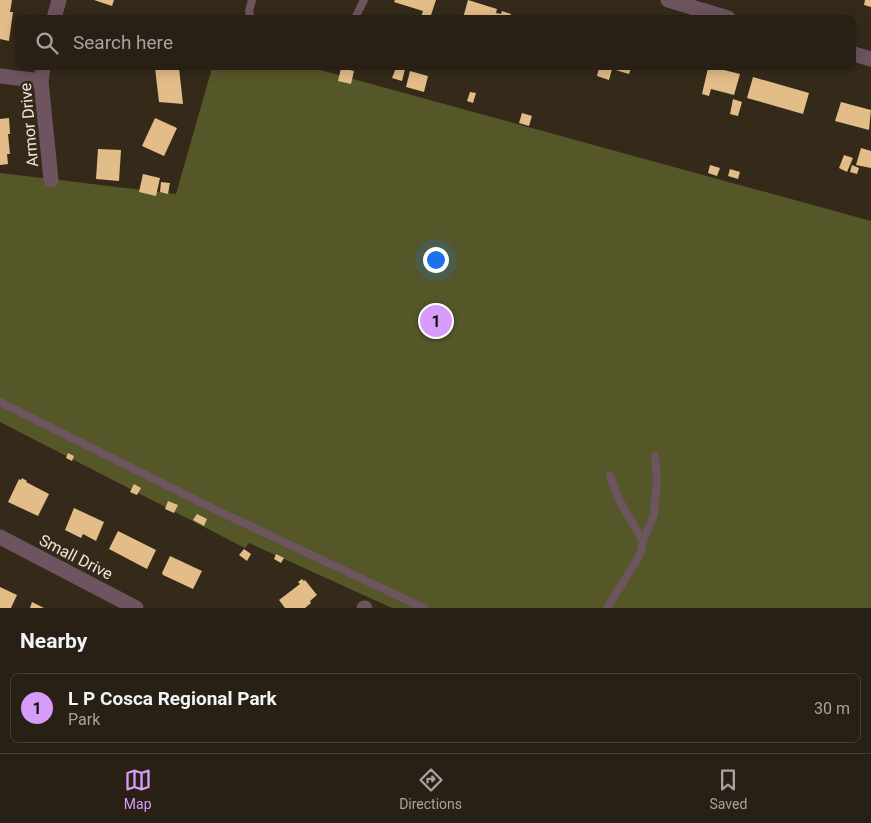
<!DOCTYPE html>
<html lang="en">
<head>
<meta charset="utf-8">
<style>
  body { margin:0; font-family:Roboto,sans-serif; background:#342d22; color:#f1f3f6 }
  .you { position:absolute; left:435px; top:259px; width:18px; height:18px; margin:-12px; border:4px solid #fff; border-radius:50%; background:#1a73e8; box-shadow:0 0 0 8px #1a73e833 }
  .badge { display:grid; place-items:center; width:32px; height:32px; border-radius:50%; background:#d79bf9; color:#111; font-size:16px; font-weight:700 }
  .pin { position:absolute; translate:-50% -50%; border:2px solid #fff; box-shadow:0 1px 5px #0006 }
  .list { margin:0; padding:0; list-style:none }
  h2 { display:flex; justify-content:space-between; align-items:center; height:65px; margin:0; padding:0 20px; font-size:21px }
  h2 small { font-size:16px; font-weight:400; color:#a5a3a0 }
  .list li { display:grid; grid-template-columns:32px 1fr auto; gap:15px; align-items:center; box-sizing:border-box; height:70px; margin:0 10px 10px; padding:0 10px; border:1px solid #443e34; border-radius:8px }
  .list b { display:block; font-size:19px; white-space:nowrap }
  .list p { margin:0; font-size:16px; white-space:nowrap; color:#a5a3a0 }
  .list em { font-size:16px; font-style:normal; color:#a5a3a0 }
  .icon { flex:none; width:28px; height:28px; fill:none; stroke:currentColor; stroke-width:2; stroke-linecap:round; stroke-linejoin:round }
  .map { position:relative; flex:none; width:871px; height:608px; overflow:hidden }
  .search { position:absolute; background:#282014; box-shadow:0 2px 12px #0003; left:15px; right:15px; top:15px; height:55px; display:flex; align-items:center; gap:12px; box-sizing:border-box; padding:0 18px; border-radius:8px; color:#a5a3a0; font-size:19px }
  .sheet { height:145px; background:#282014 }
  nav { display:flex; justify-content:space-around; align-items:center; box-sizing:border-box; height:70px; border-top:1px solid #443e34; background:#282014; font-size:14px; color:#a5a3a0 }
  nav a { display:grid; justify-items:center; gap:2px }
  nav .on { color:#d79bf9 }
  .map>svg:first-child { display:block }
  .green { fill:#555729 }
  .building { fill:#e3bd88 }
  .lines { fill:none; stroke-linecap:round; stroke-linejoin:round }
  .service { stroke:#6d545f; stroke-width:8 }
  .minor { stroke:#6d545f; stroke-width:15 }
  .labels { text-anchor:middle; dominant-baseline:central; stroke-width:5; stroke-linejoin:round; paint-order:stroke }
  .street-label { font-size:16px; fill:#eee6dc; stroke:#352a1a }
</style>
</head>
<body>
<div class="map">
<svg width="871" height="608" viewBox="0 0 871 608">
  <rect width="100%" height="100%" fill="#352a1a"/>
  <path class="green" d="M212,68H313L871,221V608H392L249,543L245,548L0,422V173L176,194Z"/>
  <g class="building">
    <path d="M0,0H12L10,12H13L9,41L0,39Z"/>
    <path d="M94,0H114L112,6Z"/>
    <path d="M395,0H436L430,18L421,17L423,11L394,2Z"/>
    <path d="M468,0L497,9L496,13L501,14L502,11L511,14L510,18H463Z"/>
    <path d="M865,0H871V7L864,5Z"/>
    <path d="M155,68H179L183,104L159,102Z"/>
    <path d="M341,68L354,71L351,84L338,81Z"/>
    <path d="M396,68L405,69L402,81L392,78Z"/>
    <path d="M599,68H631L629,74L612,69L609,80L597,76Z"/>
    <path d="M708,68H716L740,74L734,95L711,89L709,96L702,94Z"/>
    <path d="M410,71L428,76L424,92L406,87Z"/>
    <path d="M753,77L809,93L803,114L747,98Z"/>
    <path d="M470,92L476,93L473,103L467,101Z"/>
    <path d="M733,99L742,102L738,116L730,114Z"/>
    <path d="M841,102L871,110L869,130L835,121Z"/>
    <path d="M522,113L532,116L529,126L519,123Z"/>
    <path d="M9,118L10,134H8L10,154H7L8,164L0,165V119Z"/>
    <path d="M155,118L177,128L164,156L142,146Z"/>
    <path d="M861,148L871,151V168L856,165Z"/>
    <path d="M98,149L121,150L119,181L96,179Z"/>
    <path d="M844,155L853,158L847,172L839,168Z"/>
    <path d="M710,165L720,168L717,176L708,173Z"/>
    <path d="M852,165L859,168L857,174L850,172Z"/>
    <path d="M730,169L740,172L738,179L728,176Z"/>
    <path d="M143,174L160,178L156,196L139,192Z"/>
    <path d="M161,182L170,183L168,194L160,192Z"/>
    <path d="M68,453L74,456L72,461L66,458Z"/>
    <path d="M22,478L27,481L26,482L49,494L38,516L8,502L19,479L21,480Z"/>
    <path d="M134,484L141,488L137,495L130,492Z"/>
    <path d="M168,501L178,505L174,513L165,509Z"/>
    <path d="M74,508L104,522L96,541L83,534L81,538L65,530Z"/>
    <path d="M197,514L207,519L204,526L193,520Z"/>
    <path d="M118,531L156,550L147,569L109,549Z"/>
    <path d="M244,549L251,554L247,561L239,555Z"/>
    <path d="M276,554L284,558L281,563L274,559Z"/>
    <path d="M170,556L202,571L193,589L163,575L162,573Z"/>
    <path d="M302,579L304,581L305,580L317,595L310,601L311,603L305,608H285L279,600L300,584L298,582Z"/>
    <path d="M0,587L17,595L11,608H0Z"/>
    <path d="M32,602L44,608H30Z"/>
  </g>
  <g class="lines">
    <g class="service">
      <path d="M251,18L249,11L252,0"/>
      <path d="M355,18L364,0"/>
      <path d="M0,402L212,508L424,608"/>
      <path d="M610,475L619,500L643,541"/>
      <path d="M607,608L640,555L643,541L654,515L657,480L655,456"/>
    </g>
    <g class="minor">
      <path d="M668,0L728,18"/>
      <path d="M54,18L59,0"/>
      <path d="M854,54L871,59"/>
      <path d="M43,68L41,81L51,180"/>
      <path d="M0,76L41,81"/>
      <path d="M0,537L136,608"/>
      <path d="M364,608H365"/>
    </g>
  </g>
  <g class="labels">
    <g class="street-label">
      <text transform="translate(29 125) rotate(-95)">Armor Drive</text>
      <text transform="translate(76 557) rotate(27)">Small Drive</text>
    </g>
  </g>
</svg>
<div class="you"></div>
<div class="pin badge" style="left:436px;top:321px">1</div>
<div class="search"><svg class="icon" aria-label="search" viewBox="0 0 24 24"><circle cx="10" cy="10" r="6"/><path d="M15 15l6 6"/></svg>Search here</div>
</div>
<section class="sheet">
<h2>Nearby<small></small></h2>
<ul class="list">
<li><span class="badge">1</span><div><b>L P Cosca Regional Park</b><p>Park</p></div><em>30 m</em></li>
</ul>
</section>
<nav>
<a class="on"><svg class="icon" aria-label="map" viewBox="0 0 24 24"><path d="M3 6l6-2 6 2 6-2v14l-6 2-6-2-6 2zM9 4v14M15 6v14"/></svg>Map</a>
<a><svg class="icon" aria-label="directions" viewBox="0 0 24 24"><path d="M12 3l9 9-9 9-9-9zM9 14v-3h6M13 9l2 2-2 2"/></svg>Directions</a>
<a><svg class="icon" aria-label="saved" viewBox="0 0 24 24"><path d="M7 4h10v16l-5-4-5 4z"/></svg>Saved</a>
</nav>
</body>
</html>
